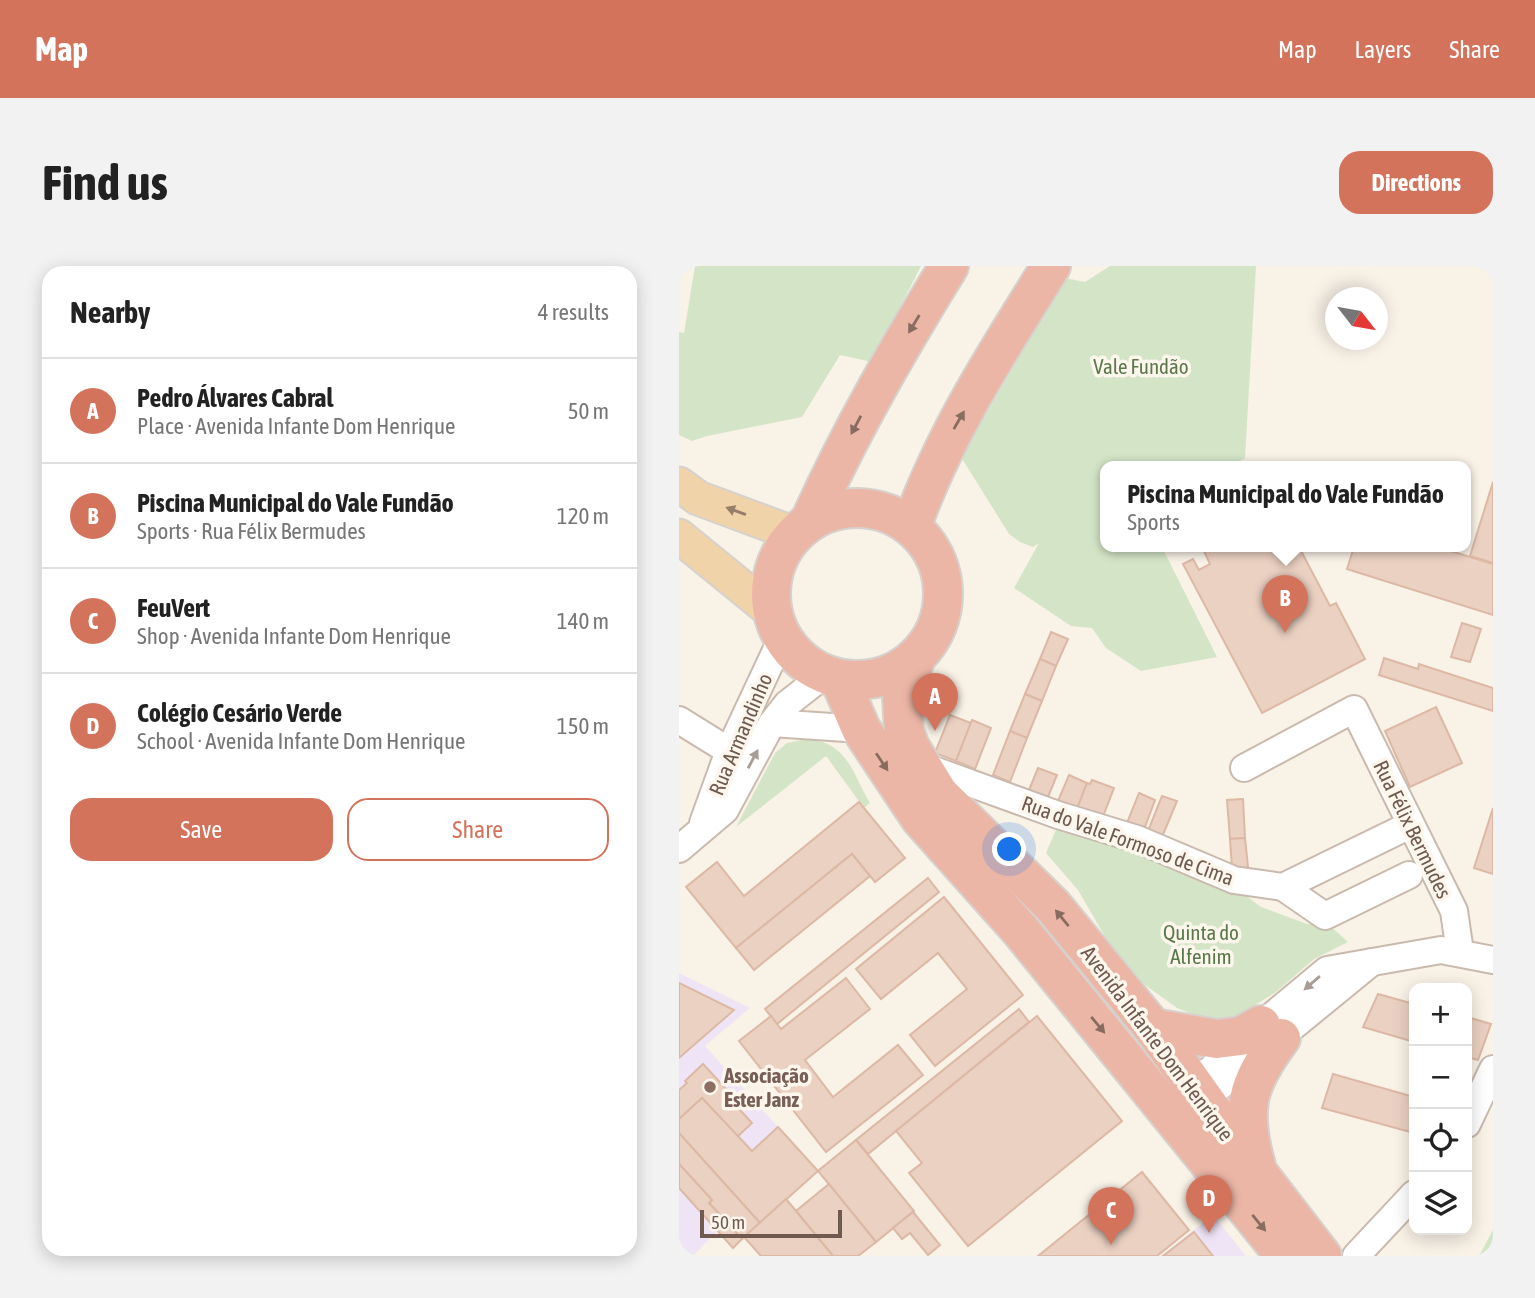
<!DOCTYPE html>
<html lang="en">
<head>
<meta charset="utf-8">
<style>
  body { margin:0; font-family:"Asap Condensed",sans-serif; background:#f2f2f2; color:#222 }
  .controls { position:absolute; right:21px; bottom:21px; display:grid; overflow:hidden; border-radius:14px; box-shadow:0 4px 18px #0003 }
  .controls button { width:63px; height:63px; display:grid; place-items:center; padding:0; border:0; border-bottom:2px solid #e0e0e0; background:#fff; color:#222; font:35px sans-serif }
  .compass { position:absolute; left:646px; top:21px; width:63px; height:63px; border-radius:50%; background:#fff; box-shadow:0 4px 18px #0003; rotate:121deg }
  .scale { position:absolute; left:21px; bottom:18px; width:142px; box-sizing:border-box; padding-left:7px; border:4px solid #705a4f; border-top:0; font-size:19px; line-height:24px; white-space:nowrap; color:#705a4f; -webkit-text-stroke:5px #fdf6ed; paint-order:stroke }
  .you { position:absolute; left:331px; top:584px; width:24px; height:24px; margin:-18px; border:5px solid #fff; border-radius:50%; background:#1a73e8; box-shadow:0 0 0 10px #1a73e833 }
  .badge { display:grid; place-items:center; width:46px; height:46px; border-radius:50%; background:#d4735c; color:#fff; font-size:23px; font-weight:700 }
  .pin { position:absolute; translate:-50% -58px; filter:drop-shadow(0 2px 4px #0008) }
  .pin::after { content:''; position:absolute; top:37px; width:24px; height:21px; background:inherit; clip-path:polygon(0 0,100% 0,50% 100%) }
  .popup { position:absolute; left:421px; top:195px; width:371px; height:91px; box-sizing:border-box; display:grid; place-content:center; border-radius:14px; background:#fff; filter:drop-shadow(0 2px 5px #0005); font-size:23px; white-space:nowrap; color:#767676 }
  .popup b { font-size:26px; color:#222 }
  .popup::after { content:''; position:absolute; left:50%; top:100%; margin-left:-14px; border:14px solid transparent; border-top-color:#fff }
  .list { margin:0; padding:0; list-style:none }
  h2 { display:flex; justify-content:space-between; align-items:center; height:91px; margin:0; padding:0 28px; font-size:30px }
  h2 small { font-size:23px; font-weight:400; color:#767676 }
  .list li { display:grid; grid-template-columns:46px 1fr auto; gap:21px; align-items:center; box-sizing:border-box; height:105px; padding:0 28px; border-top:2px solid #e0e0e0 }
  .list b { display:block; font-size:26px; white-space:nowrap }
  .list p { margin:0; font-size:23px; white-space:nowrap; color:#767676 }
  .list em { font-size:23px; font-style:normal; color:#767676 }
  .actions { display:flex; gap:14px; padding:21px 28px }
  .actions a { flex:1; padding:16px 0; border:2px solid #d4735c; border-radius:21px; text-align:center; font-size:24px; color:#d4735c }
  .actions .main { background:#d4735c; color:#fff }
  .icon { flex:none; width:38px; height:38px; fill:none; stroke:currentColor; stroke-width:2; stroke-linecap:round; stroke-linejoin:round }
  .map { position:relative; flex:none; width:814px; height:990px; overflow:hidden; border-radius:21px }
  header { display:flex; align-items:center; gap:42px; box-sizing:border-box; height:98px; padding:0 35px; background:#d4735c; color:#fff }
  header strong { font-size:33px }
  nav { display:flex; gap:38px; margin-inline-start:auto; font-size:24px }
  .intro { display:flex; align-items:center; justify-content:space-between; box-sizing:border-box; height:168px; padding:0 42px }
  h1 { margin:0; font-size:49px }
  .button { padding:18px 32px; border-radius:21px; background:#d4735c; color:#fff; font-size:24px; font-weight:700 }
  main { display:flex; gap:42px; padding:0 42px }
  aside { flex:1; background:#fff; border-radius:21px; box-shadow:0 4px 18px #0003 }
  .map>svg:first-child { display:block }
  .education { fill:#efe4f6 }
  .green { fill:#d4e5c7 }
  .building { fill:#ebd1c2; stroke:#dcb8a5; stroke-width:2 }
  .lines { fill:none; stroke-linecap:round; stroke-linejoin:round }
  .minor-casing { stroke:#cabaae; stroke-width:30 }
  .major-casing { stroke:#d7d1ce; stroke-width:37 }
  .highway-casing { stroke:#d7d1ce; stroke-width:42 }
  .minor { stroke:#fff; stroke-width:26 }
  .major { stroke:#f0d3a8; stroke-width:33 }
  .highway { stroke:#ecb6a6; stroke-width:38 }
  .oneway { fill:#896c60 }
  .oneway2 { fill:#967e6a }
  .oneway3 { fill:#a99c95 }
  .education-dot { fill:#8d6e63; stroke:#fdf6ed; stroke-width:2.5 }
  .labels { text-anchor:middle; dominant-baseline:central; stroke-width:7; stroke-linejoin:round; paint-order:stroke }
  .park-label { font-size:21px; fill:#5a7a4c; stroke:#fdf6ed }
  .street-label { font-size:21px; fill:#705a4f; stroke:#fdf6ed }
  .education-label { font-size:21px; font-weight:bold; fill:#785e54; stroke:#fdf6ed; text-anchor:start }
</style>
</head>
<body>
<header>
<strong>Map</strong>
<nav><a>Map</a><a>Layers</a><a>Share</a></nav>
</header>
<div class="intro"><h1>Find us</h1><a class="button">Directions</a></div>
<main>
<aside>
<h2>Nearby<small>4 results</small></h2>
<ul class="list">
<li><span class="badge">A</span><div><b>Pedro Álvares Cabral</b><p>Place · Avenida Infante Dom Henrique</p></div><em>50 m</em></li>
<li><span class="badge">B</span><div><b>Piscina Municipal do Vale Fundão</b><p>Sports · Rua Félix Bermudes</p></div><em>120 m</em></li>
<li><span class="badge">C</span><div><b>FeuVert</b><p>Shop · Avenida Infante Dom Henrique</p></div><em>140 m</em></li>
<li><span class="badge">D</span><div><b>Colégio Cesário Verde</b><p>School · Avenida Infante Dom Henrique</p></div><em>150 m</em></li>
</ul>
<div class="actions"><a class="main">Save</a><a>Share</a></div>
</aside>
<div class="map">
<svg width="814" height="990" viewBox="0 0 814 990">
  <rect width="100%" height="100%" fill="#f9f2e7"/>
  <g class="education">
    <path d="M0,707L71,742L26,780L139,905L54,982L38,965L14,990H9L0,982Z"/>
    <path d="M534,949L567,990H482Z"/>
  </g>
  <g class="green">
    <path d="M16,0H242L193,96L161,89L123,151L28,170L13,175L0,169V66L5,67Z"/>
    <path d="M431,0H577L566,192L551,201H426V281H483L538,391L462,405L427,382L413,362L392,360L335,322L360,277L354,281L341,276L330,268L282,191L386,12L406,16Z"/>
    <path d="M127,473C170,476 173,508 191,537L185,542L147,490L57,561L96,487L108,477Z"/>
    <path d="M379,559L554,620L582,641L628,658H649L669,676L635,693L597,726L573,741L551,753H525L498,742L462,716L432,681L399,624L367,587Z"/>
    <path d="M814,964V990H800Z"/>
  </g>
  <g class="building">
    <path d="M814,216V297L791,290Z"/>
    <path d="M526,281H620L651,340L657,337L686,393L583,447L504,298L514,293L520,304L531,298L524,283Z"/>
    <path d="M675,281H759L814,298V349L668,303Z"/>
    <path d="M783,357L802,363L791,396L772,391Z"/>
    <path d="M372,366L389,373L377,400L361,393Z"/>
    <path d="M705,392L739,403L740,398L814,422V445L700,409Z"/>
    <path d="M361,393L377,400L363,435L346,428Z"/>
    <path d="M346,428L363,435L348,472L331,465Z"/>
    <path d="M757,441L783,497L731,521L706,465Z"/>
    <path d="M271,449L292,457L277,495L256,487Z"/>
    <path d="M293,454L312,462L296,503L277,495Z"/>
    <path d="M331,465L348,472L331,516L314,509Z"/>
    <path d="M359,502L378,509L369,531L350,524Z"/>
    <path d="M390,509L408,517L398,543L379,535Z"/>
    <path d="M413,514L435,522L423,553L398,543L408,517L411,518Z"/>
    <path d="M460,527L476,534L463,569L446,562Z"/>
    <path d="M483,530L498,535L481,576L467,570Z"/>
    <path d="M564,533L566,572L551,573L548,534Z"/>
    <path d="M180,536L226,592L196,616L173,588L57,682L7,621L38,596L65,630Z"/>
    <path d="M814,542V608L795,602Z"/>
    <path d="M566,572L569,601L553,602L551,573Z"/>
    <path d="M173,588L191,610L75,704L57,682Z"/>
    <path d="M249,612L260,626L98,758L86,743Z"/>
    <path d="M265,631L344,729L256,800L231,769L288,723L259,687L202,733L177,703Z"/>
    <path d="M167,712L191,743L126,794L154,831L219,779L244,809L147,886L60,775L92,750L102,763Z"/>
    <path d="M0,717L55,744L0,792Z"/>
    <path d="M699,728L735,738V776L684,761Z"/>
    <path d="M340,743L350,756L189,888L177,874Z"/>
    <path d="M358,750L443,855L289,980L230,907L243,897L217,865Z"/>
    <path d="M788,751L812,758L799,794L788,791Z"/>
    <path d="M24,798L64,841L61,844L73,857L58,871L23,832L0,853V824L8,817L6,815Z"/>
    <path d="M654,808L735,831V867L643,842Z"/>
    <path d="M23,832L73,885L99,861L139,905L81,957L0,867V853Z"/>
    <path d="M0,867L81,957L63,973L30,937L33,934L0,898Z"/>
    <path d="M177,874L235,945L197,976L139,905Z"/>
    <path d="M0,898L33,934L30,937L63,973L54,982L0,922Z"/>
    <path d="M463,906L510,964L478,990H359Z"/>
    <path d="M150,918L197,976L179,990H154L117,945Z"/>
    <path d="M107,933L117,945L154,990H82L65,971Z"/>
    <path d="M234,946L261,979L249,989L231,967L223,973L214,962Z"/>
    <path d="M515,966L534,990H484Z"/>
  </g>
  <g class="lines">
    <defs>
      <g id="minor">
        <path d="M0,454L50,485"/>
        <path d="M93,457L182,463"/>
        <path d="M241,499L379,549L458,573L555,614L604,621L731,559"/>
        <path d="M565,502L675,443L775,645L781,686"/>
        <path d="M24,557L50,485L103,372"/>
        <path d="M0,583L46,544L93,457L108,438L145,409"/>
        <path d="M604,621L646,650L730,609"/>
        <path d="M503,832L514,819L582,759L648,704L762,684L814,694"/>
        <path d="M509,840L524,834L693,696"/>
        <path d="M788,858L814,803"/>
        <path d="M677,990L735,928"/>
      </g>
      <g id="major">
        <path d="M0,218L19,232L116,268"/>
        <path d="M0,270L93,346"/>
      </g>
      <g id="highway">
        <circle cx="178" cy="328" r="86"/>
        <path d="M131,255C171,166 219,83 270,0"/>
        <path d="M233,259C266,166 320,84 372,0"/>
        <path d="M236,394L223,431L225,465L231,481L260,528L374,640L474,762L562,885L643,990"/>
        <path d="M161,414L182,463L241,552L342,665L606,990"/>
        <path d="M474,762L538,773L562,770L582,759"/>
        <path d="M577,900C561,843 567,819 602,772"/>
      </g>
    </defs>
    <use href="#minor" class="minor-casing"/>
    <use href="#major" class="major-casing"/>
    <use href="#highway" class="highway-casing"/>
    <use href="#minor" class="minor"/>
    <use href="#major" class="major"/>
    <use href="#highway" class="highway"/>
  </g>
  <defs><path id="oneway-solid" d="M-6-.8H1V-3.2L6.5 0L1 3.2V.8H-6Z" transform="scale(1.75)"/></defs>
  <g class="oneway">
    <use href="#oneway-solid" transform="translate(235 58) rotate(121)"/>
    <use href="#oneway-solid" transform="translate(280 154) rotate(-60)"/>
    <use href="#oneway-solid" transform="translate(177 159) rotate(118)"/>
    <use href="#oneway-solid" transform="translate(203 496) rotate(56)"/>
    <use href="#oneway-solid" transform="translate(383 652) rotate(-129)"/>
    <use href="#oneway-solid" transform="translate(419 759) rotate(50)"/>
    <use href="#oneway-solid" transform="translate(580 957) rotate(51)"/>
  </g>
  <use class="oneway2" href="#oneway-solid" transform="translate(57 245) rotate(-160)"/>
  <g class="oneway3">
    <use href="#oneway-solid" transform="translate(74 493) rotate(-62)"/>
    <use href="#oneway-solid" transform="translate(633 717) rotate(139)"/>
  </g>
  <circle class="education-dot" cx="31" cy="821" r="7"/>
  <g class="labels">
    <g class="park-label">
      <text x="462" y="100">Vale Fundão</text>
      <text x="522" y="666">Quinta do<tspan x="522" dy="24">Alfenim</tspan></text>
    </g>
    <g class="street-label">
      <text transform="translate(61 468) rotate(-67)">Rua Armandinho</text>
      <text transform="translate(734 563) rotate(64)">Rua Félix Bermudes</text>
      <text transform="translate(449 574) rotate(20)">Rua do Vale Formoso de Cima</text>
      <text transform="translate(479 777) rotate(53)">Avenida Infante Dom Henrique</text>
    </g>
    <g class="education-label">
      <text x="45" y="809">Associação<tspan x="45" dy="24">Ester Janz</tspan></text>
    </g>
  </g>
</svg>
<div class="controls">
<button>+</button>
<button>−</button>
<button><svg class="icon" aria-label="locate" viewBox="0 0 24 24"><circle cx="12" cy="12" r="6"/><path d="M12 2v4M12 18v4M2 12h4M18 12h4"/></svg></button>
<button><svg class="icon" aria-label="layers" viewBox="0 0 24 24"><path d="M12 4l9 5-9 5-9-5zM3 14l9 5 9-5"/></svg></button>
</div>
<svg class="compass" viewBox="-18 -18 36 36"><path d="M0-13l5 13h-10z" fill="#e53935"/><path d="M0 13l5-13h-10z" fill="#767676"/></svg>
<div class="scale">50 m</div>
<div class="you"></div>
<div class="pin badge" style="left:256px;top:465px">A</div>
<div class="pin badge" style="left:606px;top:367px">B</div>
<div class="popup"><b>Piscina Municipal do Vale Fundão</b>Sports</div>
<div class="pin badge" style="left:432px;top:979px">C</div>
<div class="pin badge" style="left:530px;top:967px">D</div>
</div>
</main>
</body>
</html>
